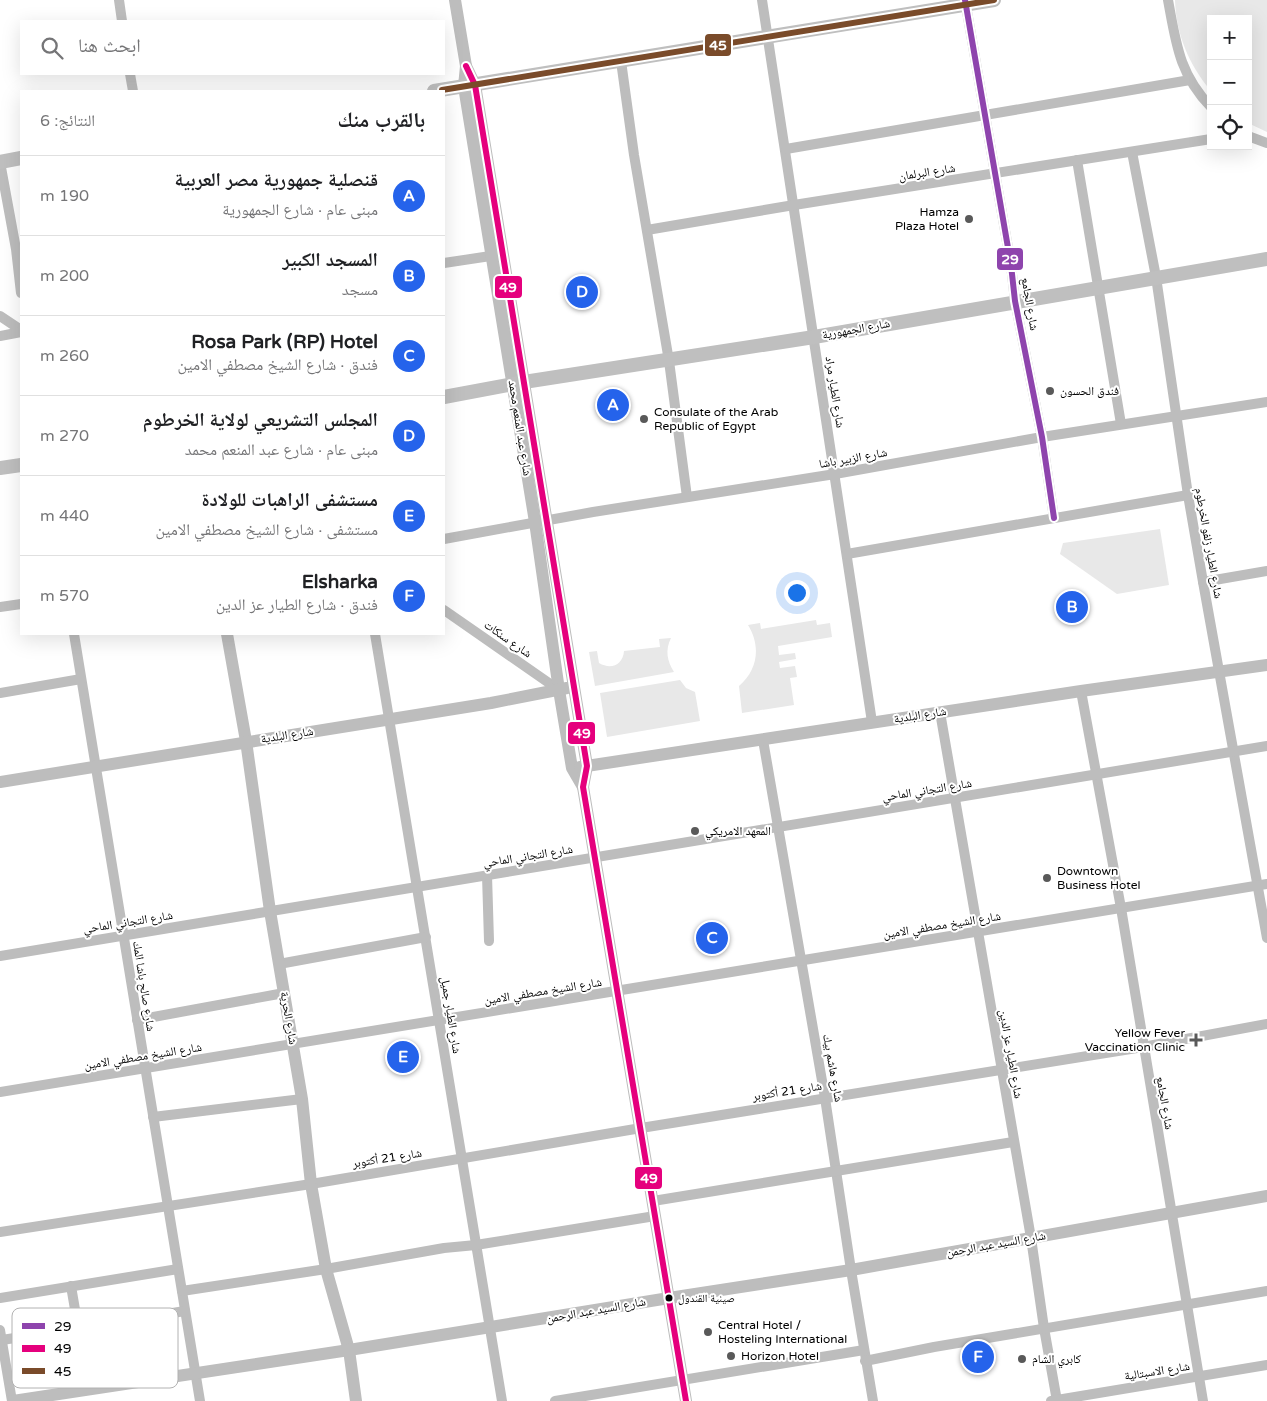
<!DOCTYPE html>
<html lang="ar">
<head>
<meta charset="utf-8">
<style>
  body { margin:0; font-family:"Varela Round","Noto Naskh Arabic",sans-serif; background:#f6f6f6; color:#202124; direction:rtl }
  .controls { position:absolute; right:15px; top:15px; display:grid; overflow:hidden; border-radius:0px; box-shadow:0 5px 20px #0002 }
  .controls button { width:45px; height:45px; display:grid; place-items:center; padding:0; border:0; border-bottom:1px solid #e0e0e0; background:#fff; color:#202124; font:25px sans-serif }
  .you { position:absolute; left:796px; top:592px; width:18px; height:18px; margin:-12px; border:4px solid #fff; border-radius:50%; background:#1a73e8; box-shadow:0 0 0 8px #1a73e833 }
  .badge { display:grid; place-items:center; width:32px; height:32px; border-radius:50%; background:#2563eb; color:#fff; font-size:16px; font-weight:700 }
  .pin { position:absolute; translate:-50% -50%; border:2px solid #fff; box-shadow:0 1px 5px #0006 }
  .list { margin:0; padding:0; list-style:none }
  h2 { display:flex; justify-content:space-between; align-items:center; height:65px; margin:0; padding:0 20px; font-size:21px }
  h2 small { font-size:16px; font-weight:400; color:#757577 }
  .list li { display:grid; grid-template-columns:32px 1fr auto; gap:15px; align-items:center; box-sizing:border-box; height:80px; padding:0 20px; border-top:1px solid #e0e0e0 }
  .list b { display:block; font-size:19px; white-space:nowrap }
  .list p { margin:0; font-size:16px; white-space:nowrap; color:#757577 }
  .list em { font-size:16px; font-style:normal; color:#757577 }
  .icon { flex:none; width:28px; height:28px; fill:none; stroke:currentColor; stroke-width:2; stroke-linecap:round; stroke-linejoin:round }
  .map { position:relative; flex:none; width:1267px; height:1401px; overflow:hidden; direction:ltr }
  .search { position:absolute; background:#fff; box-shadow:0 5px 20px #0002; left:20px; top:20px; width:425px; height:55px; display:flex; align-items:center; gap:12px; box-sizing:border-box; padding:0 18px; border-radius:0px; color:#757577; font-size:19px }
  .panel { position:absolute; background:#fff; box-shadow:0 5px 20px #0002; left:20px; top:90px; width:425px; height:545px; border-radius:0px; direction:rtl }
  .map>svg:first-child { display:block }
  .green { fill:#e8e8e8 }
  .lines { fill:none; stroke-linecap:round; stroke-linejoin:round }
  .minor { stroke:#bdbdbd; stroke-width:10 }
  .tertiary { stroke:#bdbdbd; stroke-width:12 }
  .secondary { stroke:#bfbfbf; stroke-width:14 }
  .bus-1-casing { stroke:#fff; stroke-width:10 }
  .bus-2-casing { stroke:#fff; stroke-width:10 }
  .bus-3-casing { stroke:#fff; stroke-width:10 }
  .bus-1 { stroke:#8e44ad; stroke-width:6 }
  .bus-2 { stroke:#e5007d; stroke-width:6 }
  .bus-3 { stroke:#7a4b2a; stroke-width:6 }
  .poi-dot { fill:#595959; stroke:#fff; stroke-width:2 }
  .bus-dot { fill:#000; stroke:#fff; stroke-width:2 }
  .labels { text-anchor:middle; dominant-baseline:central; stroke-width:4; stroke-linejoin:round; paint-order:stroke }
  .bus-label { font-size:11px; fill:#000; stroke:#fff; text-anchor:start }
  .street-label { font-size:12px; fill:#000; stroke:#fff }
  .poi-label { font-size:12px; fill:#000; stroke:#fff; text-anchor:start }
  .key { fill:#fff; stroke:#b2b2b2; stroke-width:1 }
  .key-label { font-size:14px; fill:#000 }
  .line-badge { stroke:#fff; stroke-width:2 }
  .badge-label { font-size:14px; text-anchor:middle; font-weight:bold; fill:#fff }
</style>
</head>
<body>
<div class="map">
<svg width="1267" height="1401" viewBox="0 0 1267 1401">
  <rect width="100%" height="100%" fill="#fff"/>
  <g class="green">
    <path d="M1175,0H1267V132L1248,123V19H1211V91C1189,65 1176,34 1175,0Z"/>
    <path d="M1160,529L1169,585L1117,594L1060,554L1063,543Z"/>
    <path d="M816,620L817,625L830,623L832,637L778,646L779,655L795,653L796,659L779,662L780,668L795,666L797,677L790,678L794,705L742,713L739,686C758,670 761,646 748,625L760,623L761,629Z"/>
    <path d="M671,638C665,650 667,661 674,672L595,686L589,652L597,651L599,663C611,670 623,665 624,651L660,647L659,639Z"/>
    <path d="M680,680L686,688L695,692L700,721L607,737L600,693Z"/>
  </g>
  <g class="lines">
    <g class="minor">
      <path d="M119,0L122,21"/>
      <path d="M762,0L872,722"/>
      <path d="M965,0L1011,265L1015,301L1042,437L1054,518"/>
      <path d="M1168,0C1176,43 1179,74 1211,107"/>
      <path d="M621,61L634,155L669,361L687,497"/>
      <path d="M130,74L133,91"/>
      <path d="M1248,136L1267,143"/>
      <path d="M786,149L1190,80"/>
      <path d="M1132,152L1156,277L1188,495L1203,582L1267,938"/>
      <path d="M1077,160L1121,424"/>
      <path d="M0,162L16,249L21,293"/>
      <path d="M647,230L794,205L1211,139"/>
      <path d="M444,263L497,255"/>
      <path d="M0,316L21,330"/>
      <path d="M0,336L21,332"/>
      <path d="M444,539L593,512L835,474L1042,437L1267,402"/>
      <path d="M847,554L1188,495"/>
      <path d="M1203,582L1267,571"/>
      <path d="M0,607L21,604"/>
      <path d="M444,610L559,690"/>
      <path d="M74,634L200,1401"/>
      <path d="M375,634L502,1401"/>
      <path d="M1081,691L1121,908L1203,1401"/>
      <path d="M0,693L81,679"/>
      <path d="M940,712L1031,1238L1044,1328L1057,1401"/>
      <path d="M763,740L825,1098L851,1270L873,1401"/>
      <path d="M487,875L489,941"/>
      <path d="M0,956L1267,746"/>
      <path d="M279,964L426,937"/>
      <path d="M137,1020L284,993"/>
      <path d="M0,1092L1267,884"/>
      <path d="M153,1117L302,1099"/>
      <path d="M653,1201L1013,1142"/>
      <path d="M0,1232L311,1184L641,1128L1143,1047L1267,1024"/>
      <path d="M71,1286L78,1327"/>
      <path d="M182,1291L326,1269L444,1248L476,1245L655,1216"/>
      <path d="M0,1298L178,1269"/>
      <path d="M0,1330L12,1401"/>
      <path d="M2,1340L185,1311"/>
      <path d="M865,1361L934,1347L1267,1291"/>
      <path d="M555,1401L864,1350"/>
      <path d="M1051,1401L1267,1365"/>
    </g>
    <g class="tertiary">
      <path d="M455,0L466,66L464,86L466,99L535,522L559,690L572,768L583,787"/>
      <path d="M466,66L475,85L587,766L583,787L686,1401"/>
      <path d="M227,634L246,741L270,911L302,1099L311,1184L326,1269L349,1350L356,1401"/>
      <path d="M580,767L1081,691L1267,665"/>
      <path d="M0,782L491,703L567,688"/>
      <path d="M13,1401L349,1350L669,1298L851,1270L1267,1196"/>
    </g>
    <g class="secondary">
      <path d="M434,91L994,0"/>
      <path d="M0,162L21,158"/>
      <path d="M444,397L524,382L814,337L1267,259"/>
      <path d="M0,468L21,465"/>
    </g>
    <defs>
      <path id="bus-1" d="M965,0L1011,265L1015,301L1042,437L1054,518"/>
      <path id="bus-2" d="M466,66L475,85L587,766L583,787L686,1401"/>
      <path id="bus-3" d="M442,90L994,0"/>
    </defs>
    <use href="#bus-1" class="bus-1-casing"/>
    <use href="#bus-2" class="bus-2-casing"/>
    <use href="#bus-3" class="bus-3-casing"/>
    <use href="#bus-1" class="bus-1"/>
    <use href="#bus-2" class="bus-2"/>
    <use href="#bus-3" class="bus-3"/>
  </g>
  <g class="poi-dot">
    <circle cx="969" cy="219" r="5"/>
    <circle cx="1050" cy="391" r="5"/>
    <circle cx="644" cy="419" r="5"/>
    <circle cx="695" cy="831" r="5"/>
    <circle cx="1047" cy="878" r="5"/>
    <path d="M1193.5 1032.5h5v5h5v5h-5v5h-5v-5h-5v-5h5z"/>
    <circle cx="708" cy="1332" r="5"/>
    <circle cx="731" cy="1356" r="5"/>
    <circle cx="1022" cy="1359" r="5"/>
  </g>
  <circle class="bus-dot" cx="669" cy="1298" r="4.5"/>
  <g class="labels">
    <g class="bus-label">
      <text x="678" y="1298">صينية القندول</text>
    </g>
    <g class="street-label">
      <text transform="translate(927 172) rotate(-9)">شارع البرلمان</text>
      <text transform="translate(1030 304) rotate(80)">شارع الجامع</text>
      <text transform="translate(856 329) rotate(-10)">شارع الجمهورية</text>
      <text transform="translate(835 392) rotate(81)">شارع الطيار مراد</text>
      <text transform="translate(520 428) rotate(81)">شارع عبد المنعم محمد</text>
      <text transform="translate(853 458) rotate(-10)">شارع الزبير باشا</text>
      <text transform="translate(1209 543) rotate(80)">شارع الطيار زلفو الخرطوم</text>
      <text transform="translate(508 639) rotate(35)">شارع سنكات</text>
      <text transform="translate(920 715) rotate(-9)">شارع البلدية</text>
      <text transform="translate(287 735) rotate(-9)">شارع البلدية</text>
      <text transform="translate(927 790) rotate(-9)">شارع التجاني الماحي</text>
      <text transform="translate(528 856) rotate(-9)">شارع التجاني الماحي</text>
      <text transform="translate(128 922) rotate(-9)">شارع التجاني الماحي</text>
      <text transform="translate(942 925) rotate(-9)">شارع الشيخ مصطفي الامين</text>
      <text transform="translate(144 986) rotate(81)">شارع صالح باشا المك</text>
      <text transform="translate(543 991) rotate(-9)">شارع الشيخ مصطفي الامين</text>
      <text transform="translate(451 1015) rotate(81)">شارع الطيار جميل</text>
      <text transform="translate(289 1018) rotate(80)">شارع الحرية</text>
      <text transform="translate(1011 1054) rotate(80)">شارع الطيار عز الدين</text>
      <text transform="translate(143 1056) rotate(-9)">شارع الشيخ مصطفي الامين</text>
      <text transform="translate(833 1068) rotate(80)">شارع هاشم بيك</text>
      <text transform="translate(787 1091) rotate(-9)">شارع 21 أكتوبر</text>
      <text transform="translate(1165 1103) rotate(80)">شارع الجامع</text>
      <text transform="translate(387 1158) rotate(-9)">شارع 21 أكتوبر</text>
      <text transform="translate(996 1244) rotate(-10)">شارع السيد عبد الرحمن</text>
      <text transform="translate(596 1310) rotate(-10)">شارع السيد عبد الرحمن</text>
      <text transform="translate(1157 1371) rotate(-9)">شارع الاسبتالية</text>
    </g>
    <g class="poi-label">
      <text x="959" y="212" text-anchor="end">Hamza<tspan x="959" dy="14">Plaza Hotel</tspan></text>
      <text x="1060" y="391">فندق الحسون</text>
      <text x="654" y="412">Consulate of the Arab<tspan x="654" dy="14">Republic of Egypt</tspan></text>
      <text x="705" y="831">المعهد الامريكي</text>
      <text x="1057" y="871">Downtown<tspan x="1057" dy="14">Business Hotel</tspan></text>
      <text x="1185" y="1033" text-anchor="end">Yellow Fever<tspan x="1185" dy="14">Vaccination Clinic</tspan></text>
      <text x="718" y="1325">Central Hotel /<tspan x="718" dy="14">Hosteling International</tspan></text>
      <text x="741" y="1356">Horizon Hotel</text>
      <text x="1032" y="1359">كابري الشام</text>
    </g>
  </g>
  <rect x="12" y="1308" width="166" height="80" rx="8" class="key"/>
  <rect x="22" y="1323" width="23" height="6" fill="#8e44ad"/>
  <rect x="22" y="1345" width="23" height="7" fill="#e5007d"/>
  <rect x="22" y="1368" width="23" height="6" fill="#7a4b2a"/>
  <g class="key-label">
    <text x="54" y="1331">29</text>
    <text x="54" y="1353">49</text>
    <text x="54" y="1376">45</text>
  </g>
  <g class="line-badge">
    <rect x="704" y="33" width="28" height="24" rx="5" fill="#7a4b2a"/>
    <rect x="996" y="247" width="28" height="24" rx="5" fill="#8e44ad"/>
    <rect x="494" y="275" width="29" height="24" rx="5" fill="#e5007d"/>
    <rect x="567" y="721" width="29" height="24" rx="5" fill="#e5007d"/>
    <rect x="634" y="1166" width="29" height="24" rx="5" fill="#e5007d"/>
  </g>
  <g class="badge-label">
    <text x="718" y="50">45</text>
    <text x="1010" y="264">29</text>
    <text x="508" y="292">49</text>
    <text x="582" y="738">49</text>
    <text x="649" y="1183">49</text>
  </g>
</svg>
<div class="controls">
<button>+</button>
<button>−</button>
<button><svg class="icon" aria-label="locate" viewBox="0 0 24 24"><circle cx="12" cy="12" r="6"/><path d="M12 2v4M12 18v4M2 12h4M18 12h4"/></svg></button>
</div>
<div class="you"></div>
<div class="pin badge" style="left:613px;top:405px">A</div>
<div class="pin badge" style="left:1072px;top:607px">B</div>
<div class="pin badge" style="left:712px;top:938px">C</div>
<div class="pin badge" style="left:582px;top:292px">D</div>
<div class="pin badge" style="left:403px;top:1057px">E</div>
<div class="pin badge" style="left:978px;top:1357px">F</div>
<div class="search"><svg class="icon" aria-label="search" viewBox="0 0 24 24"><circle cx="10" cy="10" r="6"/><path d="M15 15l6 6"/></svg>ابحث هنا</div>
<section class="panel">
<h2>بالقرب منك<small>النتائج: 6</small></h2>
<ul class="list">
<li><span class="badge">A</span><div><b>قنصلية جمهورية مصر العربية</b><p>مبنى عام · شارع الجمهورية</p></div><em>190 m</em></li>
<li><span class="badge">B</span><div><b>المسجد الكبير</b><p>مسجد</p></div><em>200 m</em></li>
<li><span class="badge">C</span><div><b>Rosa Park (RP) Hotel</b><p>فندق · شارع الشيخ مصطفي الامين</p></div><em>260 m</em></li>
<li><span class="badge">D</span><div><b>المجلس التشريعي لولاية الخرطوم</b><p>مبنى عام · شارع عبد المنعم محمد</p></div><em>270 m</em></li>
<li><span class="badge">E</span><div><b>مستشفى الراهبات للولادة</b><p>مستشفى · شارع الشيخ مصطفي الامين</p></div><em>440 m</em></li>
<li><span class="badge">F</span><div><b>Elsharka</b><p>فندق · شارع الطيار عز الدين</p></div><em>570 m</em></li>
</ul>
</section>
</div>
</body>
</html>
